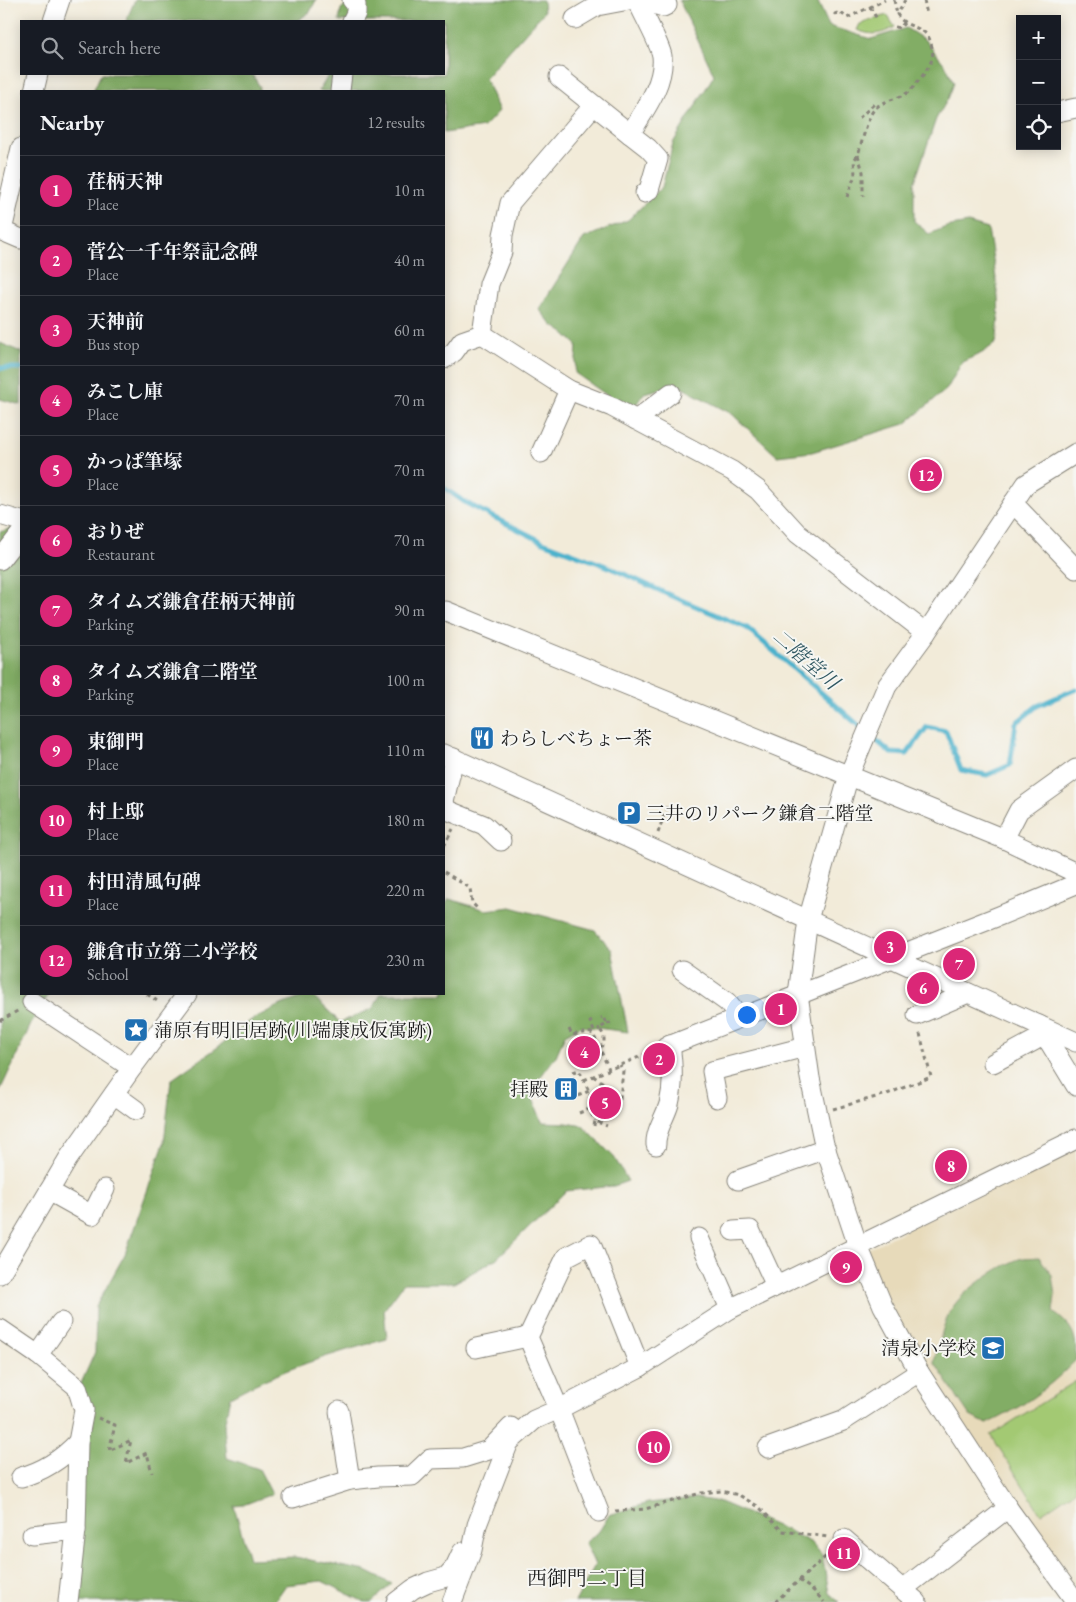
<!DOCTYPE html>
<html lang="en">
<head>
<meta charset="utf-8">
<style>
  body { margin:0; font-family:"EB Garamond","Noto Serif JP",serif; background:#242831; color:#f1f3f6 }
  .controls { position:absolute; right:15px; top:15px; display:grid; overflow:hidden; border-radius:0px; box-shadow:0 2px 12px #0003 }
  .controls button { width:45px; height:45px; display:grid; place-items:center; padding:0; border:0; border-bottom:1px solid #363941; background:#171b24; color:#f1f3f6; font:25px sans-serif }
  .you { position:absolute; left:746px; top:1014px; width:18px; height:18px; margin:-12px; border:4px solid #fff; border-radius:50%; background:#1a73e8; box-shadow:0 0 0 8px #1a73e833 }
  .badge { display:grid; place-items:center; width:32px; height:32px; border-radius:50%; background:#db2777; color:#fff; font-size:16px; font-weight:700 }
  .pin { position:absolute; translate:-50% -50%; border:2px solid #fff; box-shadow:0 1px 5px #0006 }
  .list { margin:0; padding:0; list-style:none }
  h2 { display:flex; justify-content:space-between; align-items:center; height:65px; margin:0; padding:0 20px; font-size:21px }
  h2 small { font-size:16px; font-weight:400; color:#9ea1a6 }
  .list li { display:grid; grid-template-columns:32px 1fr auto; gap:15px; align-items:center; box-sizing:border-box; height:70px; padding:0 20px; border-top:1px solid #363941 }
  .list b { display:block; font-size:19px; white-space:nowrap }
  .list p { margin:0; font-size:16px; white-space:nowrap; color:#9ea1a6 }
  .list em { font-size:16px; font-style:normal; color:#9ea1a6 }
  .icon { flex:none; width:28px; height:28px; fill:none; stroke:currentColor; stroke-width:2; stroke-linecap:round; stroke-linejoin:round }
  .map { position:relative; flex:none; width:1076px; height:1602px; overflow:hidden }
  .search { position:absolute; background:#171b24; box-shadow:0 2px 12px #0003; left:20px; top:20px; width:425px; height:55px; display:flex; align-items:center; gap:12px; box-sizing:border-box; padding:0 18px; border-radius:0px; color:#9ea1a6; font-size:19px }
  .panel { position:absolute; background:#171b24; box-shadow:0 2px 12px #0003; left:20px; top:90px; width:425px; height:905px; border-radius:0px }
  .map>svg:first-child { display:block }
  .built { fill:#e7daba }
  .green { fill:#a3c973; stroke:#607248 }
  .forest { fill:#82ad65; stroke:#4f6440 }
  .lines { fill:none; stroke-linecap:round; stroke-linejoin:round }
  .stream { stroke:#4db2cc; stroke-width:5 }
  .minor-casing { stroke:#87847a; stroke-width:21 }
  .path { stroke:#87847a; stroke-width:3; stroke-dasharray:4 4; stroke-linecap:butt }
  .minor { stroke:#fff; stroke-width:19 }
  .labels { text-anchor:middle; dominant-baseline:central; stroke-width:4; stroke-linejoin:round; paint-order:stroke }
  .poi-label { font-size:19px; fill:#1c1c1c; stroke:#f6f6f2; text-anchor:start }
  .water-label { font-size:20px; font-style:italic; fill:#305862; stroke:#f6f6f2 }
  .neighbourhood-label { font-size:20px; fill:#1c1c1c; stroke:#f6f6f2 }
</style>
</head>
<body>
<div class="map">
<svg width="1076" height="1602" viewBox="0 0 1076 1602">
  <rect width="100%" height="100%" fill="#f6f6f2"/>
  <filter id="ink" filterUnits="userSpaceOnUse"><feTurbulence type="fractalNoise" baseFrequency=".02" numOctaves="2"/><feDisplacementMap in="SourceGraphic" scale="10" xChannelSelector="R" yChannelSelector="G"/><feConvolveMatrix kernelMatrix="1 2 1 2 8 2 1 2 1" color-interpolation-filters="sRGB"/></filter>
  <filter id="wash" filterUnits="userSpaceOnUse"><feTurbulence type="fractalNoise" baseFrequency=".0096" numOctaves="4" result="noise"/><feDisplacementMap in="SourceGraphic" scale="20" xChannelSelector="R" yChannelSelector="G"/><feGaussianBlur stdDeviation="1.12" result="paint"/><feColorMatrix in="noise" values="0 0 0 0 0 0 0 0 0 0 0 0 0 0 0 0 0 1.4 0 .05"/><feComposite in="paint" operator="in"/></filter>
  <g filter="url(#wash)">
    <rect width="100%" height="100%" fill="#f2ebd9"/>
    <path class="built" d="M1076,1144V1582L1074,1584H1069L922,1370L864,1251Z"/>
    <g class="green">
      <path d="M887,15L895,27C880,35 872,36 857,30L860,24Z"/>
      <path d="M1076,1381V1490L1041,1514L991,1435Z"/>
    </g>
    <g class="forest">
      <path d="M135,0H316L310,12L297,21H126Z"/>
      <path d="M351,0H543L544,12L485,78L499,111L484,127L444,133V91H319L329,74H444V21H339L341,9Z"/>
      <path d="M679,0H817L829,26L871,39L906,28L925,40L946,66L954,83L948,99L936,119L914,184V221L929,234L946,227L968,223L988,229C994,267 1003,304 996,343L982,353L962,362L947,389L905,424L812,452L777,456L732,414L677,385L644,393L631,412L575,373L577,345L564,333L552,325L539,309L584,238L628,220L662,187L673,143L714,75Z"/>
      <path d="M101,74H252L260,87L259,91H93Z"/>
      <path d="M0,343L21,352V405L0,399Z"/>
      <path d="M21,525V994H49L33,1020L0,1091V532Z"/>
      <path d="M449,899L486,910L511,907L595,930L612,950L628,1032L581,1026L565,1035L556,1056L530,1091L542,1122L567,1123L583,1126L614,1157L628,1181L614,1186L566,1191L496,1259L454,1283H404L384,1310L387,1339C334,1353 278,1370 230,1397L224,1426L227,1458L259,1469L272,1494L243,1505L234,1506L249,1559L295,1557L366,1571L392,1584L372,1602H364L322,1581L286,1585L274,1602H71L78,1390L95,1352L96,1306L125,1254L164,1143L171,1080L218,1047L251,1020L278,1006L311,994L340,1022L372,1009L381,994H444V907Z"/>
      <path d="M1039,1257L1052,1275L1055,1296L1053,1312C1075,1328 1076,1335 1076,1360C1050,1387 1020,1409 987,1424L970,1416L934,1362C939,1346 942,1328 949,1313C960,1292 997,1267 1019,1259C1025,1257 1032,1258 1039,1257Z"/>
      <path d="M696,1498L720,1502L789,1531L812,1543L822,1555L829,1593L839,1602H575L595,1565L585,1543L600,1530L609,1515L648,1503Z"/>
    </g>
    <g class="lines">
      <g class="stream">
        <path d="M0,368H21"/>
        <path d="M444,488L466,503L543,542L609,567L665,593L747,628L864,730"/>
        <path d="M870,735L891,753L907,754L927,727L946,731L961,770L987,775L1010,765L1016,723L1037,706L1076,689"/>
      </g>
    </g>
  </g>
  <g filter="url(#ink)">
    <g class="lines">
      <defs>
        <g id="minor">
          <path d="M639,4L646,2L663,7L667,5L665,0"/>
          <path d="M575,19L597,6L629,0"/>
          <path d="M53,21L60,0"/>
          <path d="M352,21L356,13V4L352,0"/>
          <path d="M559,77L630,134C643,112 665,84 662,56C661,46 642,12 637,0"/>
          <path d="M34,91L38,74"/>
          <path d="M340,91L342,74"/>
          <path d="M1057,112L1076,108"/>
          <path d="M630,134L648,148L658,159L649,190L645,193"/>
          <path d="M0,230L21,239"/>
          <path d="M2,231L21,148"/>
          <path d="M482,334L489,284L502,252L503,235L510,203L593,106"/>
          <path d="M444,359L454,352L462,341L482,334L569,390L612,407L732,471L758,490L798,534L926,633"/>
          <path d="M636,420L671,393"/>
          <path d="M541,453L569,390"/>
          <path d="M1013,503L1076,569"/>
          <path d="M0,515L21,521"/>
          <path d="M0,560L21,533"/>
          <path d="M446,611L1004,839L1076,873"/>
          <path d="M444,754L1076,1042"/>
          <path d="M444,801L454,758"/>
          <path d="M444,803L447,810L484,825L501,841"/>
          <path d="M1004,839L1019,810L1076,769"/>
          <path d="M682,970L727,1002L739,1017"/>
          <path d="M32,1002L132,1068"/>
          <path d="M917,1015L968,993"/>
          <path d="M1039,1025L1076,1086"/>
          <path d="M666,1047L999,916L1076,884"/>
          <path d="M993,1063L1045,1035"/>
          <path d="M114,1094L136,1110"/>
          <path d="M717,1098L712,1071L805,1047"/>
          <path d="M656,1145C655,1131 665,1118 669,1104C674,1084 673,1065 670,1045"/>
          <path d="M738,1180L826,1149"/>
          <path d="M49,1191L92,1215L105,1189"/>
          <path d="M733,1231L750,1230L776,1286"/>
          <path d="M699,1238L730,1309"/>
          <path d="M0,1274L68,1159L132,1068L187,994"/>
          <path d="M0,1329L38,1355L77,1387L84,1410L78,1442L76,1530L68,1602"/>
          <path d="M476,1348L528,1337"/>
          <path d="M38,1355L61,1322"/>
          <path d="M339,1411L350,1480"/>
          <path d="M768,1448L843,1421L919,1372"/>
          <path d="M21,1477C44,1471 61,1460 78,1442"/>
          <path d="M293,1498L350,1480L378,1477L412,1476L430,1459L463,1458L489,1450L511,1427"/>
          <path d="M599,1512L559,1409L528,1337L566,1257L591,1244L640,1367"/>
          <path d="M32,1535L76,1530"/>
          <path d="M844,1539L917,1602"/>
          <path d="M903,1589L1008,1508"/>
          <path d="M396,1602L413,1589L428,1582L446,1577L455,1567L462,1552"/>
          <path d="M452,1602L472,1550L477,1525L509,1442L534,1420L559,1409L640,1367L730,1309L1076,1139"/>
          <path d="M1076,1602L1008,1508L919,1372L883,1306L858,1246L824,1144L810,1078L798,994L808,920L849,775L887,686L926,633L1026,484L1076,453"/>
        </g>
      </defs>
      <use href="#minor" class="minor-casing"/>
      <g class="path">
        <path d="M894,0L897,14"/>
        <path d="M924,0L927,15"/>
        <path d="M870,7L877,19"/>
        <path d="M835,15V14L840,12L847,18L885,0"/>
        <path d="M895,27L900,28L904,23"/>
        <path d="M859,118L874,104L879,106"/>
        <path d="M858,155L863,172V196"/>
        <path d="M847,197L855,175L854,160L858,155C861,145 868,117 873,111C882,100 896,100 907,93C914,88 930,67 932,59C934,53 931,41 928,36C919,25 905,28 897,14L905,0"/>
        <path d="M658,833L668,803"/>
        <path d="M444,846L453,829"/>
        <path d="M444,872L470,888L472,903L479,910"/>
        <path d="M147,994L160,1003"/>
        <path d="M0,1021L19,1010"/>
        <path d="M592,1021L590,1022L594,1031L600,1028"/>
        <path d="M607,1024L613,1022"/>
        <path d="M569,1029L572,1035L589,1032L593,1034L609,1069"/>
        <path d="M600,1048L604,1043V1037L600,1028L607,1024L604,1017L601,1018"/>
        <path d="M573,1072L579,1070L594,1102"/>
        <path d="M593,1076L602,1082L609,1092L591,1104L592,1106L589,1108L595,1121"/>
        <path d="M584,1080L651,1052"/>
        <path d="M609,1092L616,1101L620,1098L623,1071L620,1065"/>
        <path d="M578,1096L589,1091"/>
        <path d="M611,1107L610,1106L616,1101"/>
        <path d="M833,1109L887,1094L931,1077L919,1030"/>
        <path d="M579,1113L589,1109"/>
        <path d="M594,1126L595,1121L607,1126"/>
        <path d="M98,1418L115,1425L109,1451L131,1440L126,1463L147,1453L152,1473"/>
        <path d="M615,1511L645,1509L701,1493L721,1491L739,1495L759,1507L782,1531L829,1537"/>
        <path d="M799,1580L814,1591L824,1602"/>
        <path d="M775,1602L833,1550"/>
      </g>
      <use href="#minor" class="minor"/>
    </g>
  </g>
  <defs>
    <symbol id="restaurant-square" viewBox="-11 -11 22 22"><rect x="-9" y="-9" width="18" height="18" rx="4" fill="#1f6fb2" stroke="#f6f6f2"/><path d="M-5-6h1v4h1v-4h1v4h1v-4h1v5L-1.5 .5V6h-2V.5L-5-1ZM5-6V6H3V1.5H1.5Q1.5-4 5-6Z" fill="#fff"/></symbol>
    <symbol id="parking-square" viewBox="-11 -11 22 22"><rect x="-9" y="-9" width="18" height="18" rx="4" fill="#1f6fb2" stroke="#f6f6f2"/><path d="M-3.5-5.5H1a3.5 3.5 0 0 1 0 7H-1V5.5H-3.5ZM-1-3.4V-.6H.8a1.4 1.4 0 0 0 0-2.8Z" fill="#fff"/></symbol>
    <symbol id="sight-square" viewBox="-11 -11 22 22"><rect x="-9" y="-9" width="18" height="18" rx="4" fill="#1f6fb2" stroke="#f6f6f2"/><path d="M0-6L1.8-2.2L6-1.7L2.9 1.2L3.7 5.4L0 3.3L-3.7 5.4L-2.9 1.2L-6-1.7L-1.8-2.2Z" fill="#fff"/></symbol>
    <symbol id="building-square" viewBox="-11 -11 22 22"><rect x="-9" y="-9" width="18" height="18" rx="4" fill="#1f6fb2" stroke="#f6f6f2"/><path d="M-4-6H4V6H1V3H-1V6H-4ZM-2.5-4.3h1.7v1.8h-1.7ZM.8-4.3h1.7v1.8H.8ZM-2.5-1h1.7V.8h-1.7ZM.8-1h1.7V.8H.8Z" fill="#fff"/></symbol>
    <symbol id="school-square" viewBox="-11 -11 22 22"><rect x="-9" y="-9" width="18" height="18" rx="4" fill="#1f6fb2" stroke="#f6f6f2"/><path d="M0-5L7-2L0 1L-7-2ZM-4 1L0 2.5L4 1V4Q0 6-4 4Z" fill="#fff"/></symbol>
  </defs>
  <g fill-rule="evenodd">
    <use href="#restaurant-square" x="468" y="724" width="28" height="28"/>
    <use href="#parking-square" x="615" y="799" width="28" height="28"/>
    <use href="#sight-square" x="122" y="1016" width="28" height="28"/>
    <use href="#building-square" x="552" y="1075" width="28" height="28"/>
    <use href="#school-square" x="979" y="1334" width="28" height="28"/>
  </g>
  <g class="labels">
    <g class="poi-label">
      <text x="500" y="738">わらしべちょー茶</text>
      <text x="646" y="813">三井のリパーク鎌倉二階堂</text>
      <text x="154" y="1030">蒲原有明旧居跡(川端康成仮寓跡)</text>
      <text x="548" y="1089" text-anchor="end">拝殿</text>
      <text x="976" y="1348" text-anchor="end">清泉小学校</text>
    </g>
    <g class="water-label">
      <text transform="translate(806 659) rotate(41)">二階堂川</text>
    </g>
    <g class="neighbourhood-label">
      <text x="587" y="1578">西御門二丁目</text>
    </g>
  </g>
</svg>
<div class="controls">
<button>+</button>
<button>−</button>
<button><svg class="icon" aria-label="locate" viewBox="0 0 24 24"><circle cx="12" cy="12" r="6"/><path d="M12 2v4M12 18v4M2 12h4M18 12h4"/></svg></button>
</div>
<div class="you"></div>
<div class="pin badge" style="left:781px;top:1009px">1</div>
<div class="pin badge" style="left:659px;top:1059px">2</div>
<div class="pin badge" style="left:890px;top:947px">3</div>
<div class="pin badge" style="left:584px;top:1052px">4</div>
<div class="pin badge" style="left:605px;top:1103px">5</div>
<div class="pin badge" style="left:923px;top:988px">6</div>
<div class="pin badge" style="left:959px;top:964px">7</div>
<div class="pin badge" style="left:951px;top:1166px">8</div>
<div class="pin badge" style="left:846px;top:1267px">9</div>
<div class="pin badge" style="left:654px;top:1447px">10</div>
<div class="pin badge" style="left:844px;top:1553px">11</div>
<div class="pin badge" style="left:926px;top:475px">12</div>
<div class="search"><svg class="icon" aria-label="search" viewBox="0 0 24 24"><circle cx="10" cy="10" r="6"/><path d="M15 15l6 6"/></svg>Search here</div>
<section class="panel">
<h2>Nearby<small>12 results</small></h2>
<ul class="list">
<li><span class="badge">1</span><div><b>荏柄天神</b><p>Place</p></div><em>10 m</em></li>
<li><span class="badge">2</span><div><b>菅公一千年祭記念碑</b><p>Place</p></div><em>40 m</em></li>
<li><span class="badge">3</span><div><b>天神前</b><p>Bus stop</p></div><em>60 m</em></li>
<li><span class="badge">4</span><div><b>みこし庫</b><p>Place</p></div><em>70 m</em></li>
<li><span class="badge">5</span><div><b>かっぱ筆塚</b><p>Place</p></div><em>70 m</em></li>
<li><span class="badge">6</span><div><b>おりぜ</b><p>Restaurant</p></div><em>70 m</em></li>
<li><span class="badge">7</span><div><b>タイムズ鎌倉荏柄天神前</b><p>Parking</p></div><em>90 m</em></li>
<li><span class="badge">8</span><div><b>タイムズ鎌倉二階堂</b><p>Parking</p></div><em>100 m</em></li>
<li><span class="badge">9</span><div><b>東御門</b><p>Place</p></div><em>110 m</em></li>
<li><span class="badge">10</span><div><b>村上邸</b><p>Place</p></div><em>180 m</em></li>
<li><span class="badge">11</span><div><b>村田清風句碑</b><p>Place</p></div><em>220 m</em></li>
<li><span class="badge">12</span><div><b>鎌倉市立第二小学校</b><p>School</p></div><em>230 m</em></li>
</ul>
</section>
</div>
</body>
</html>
